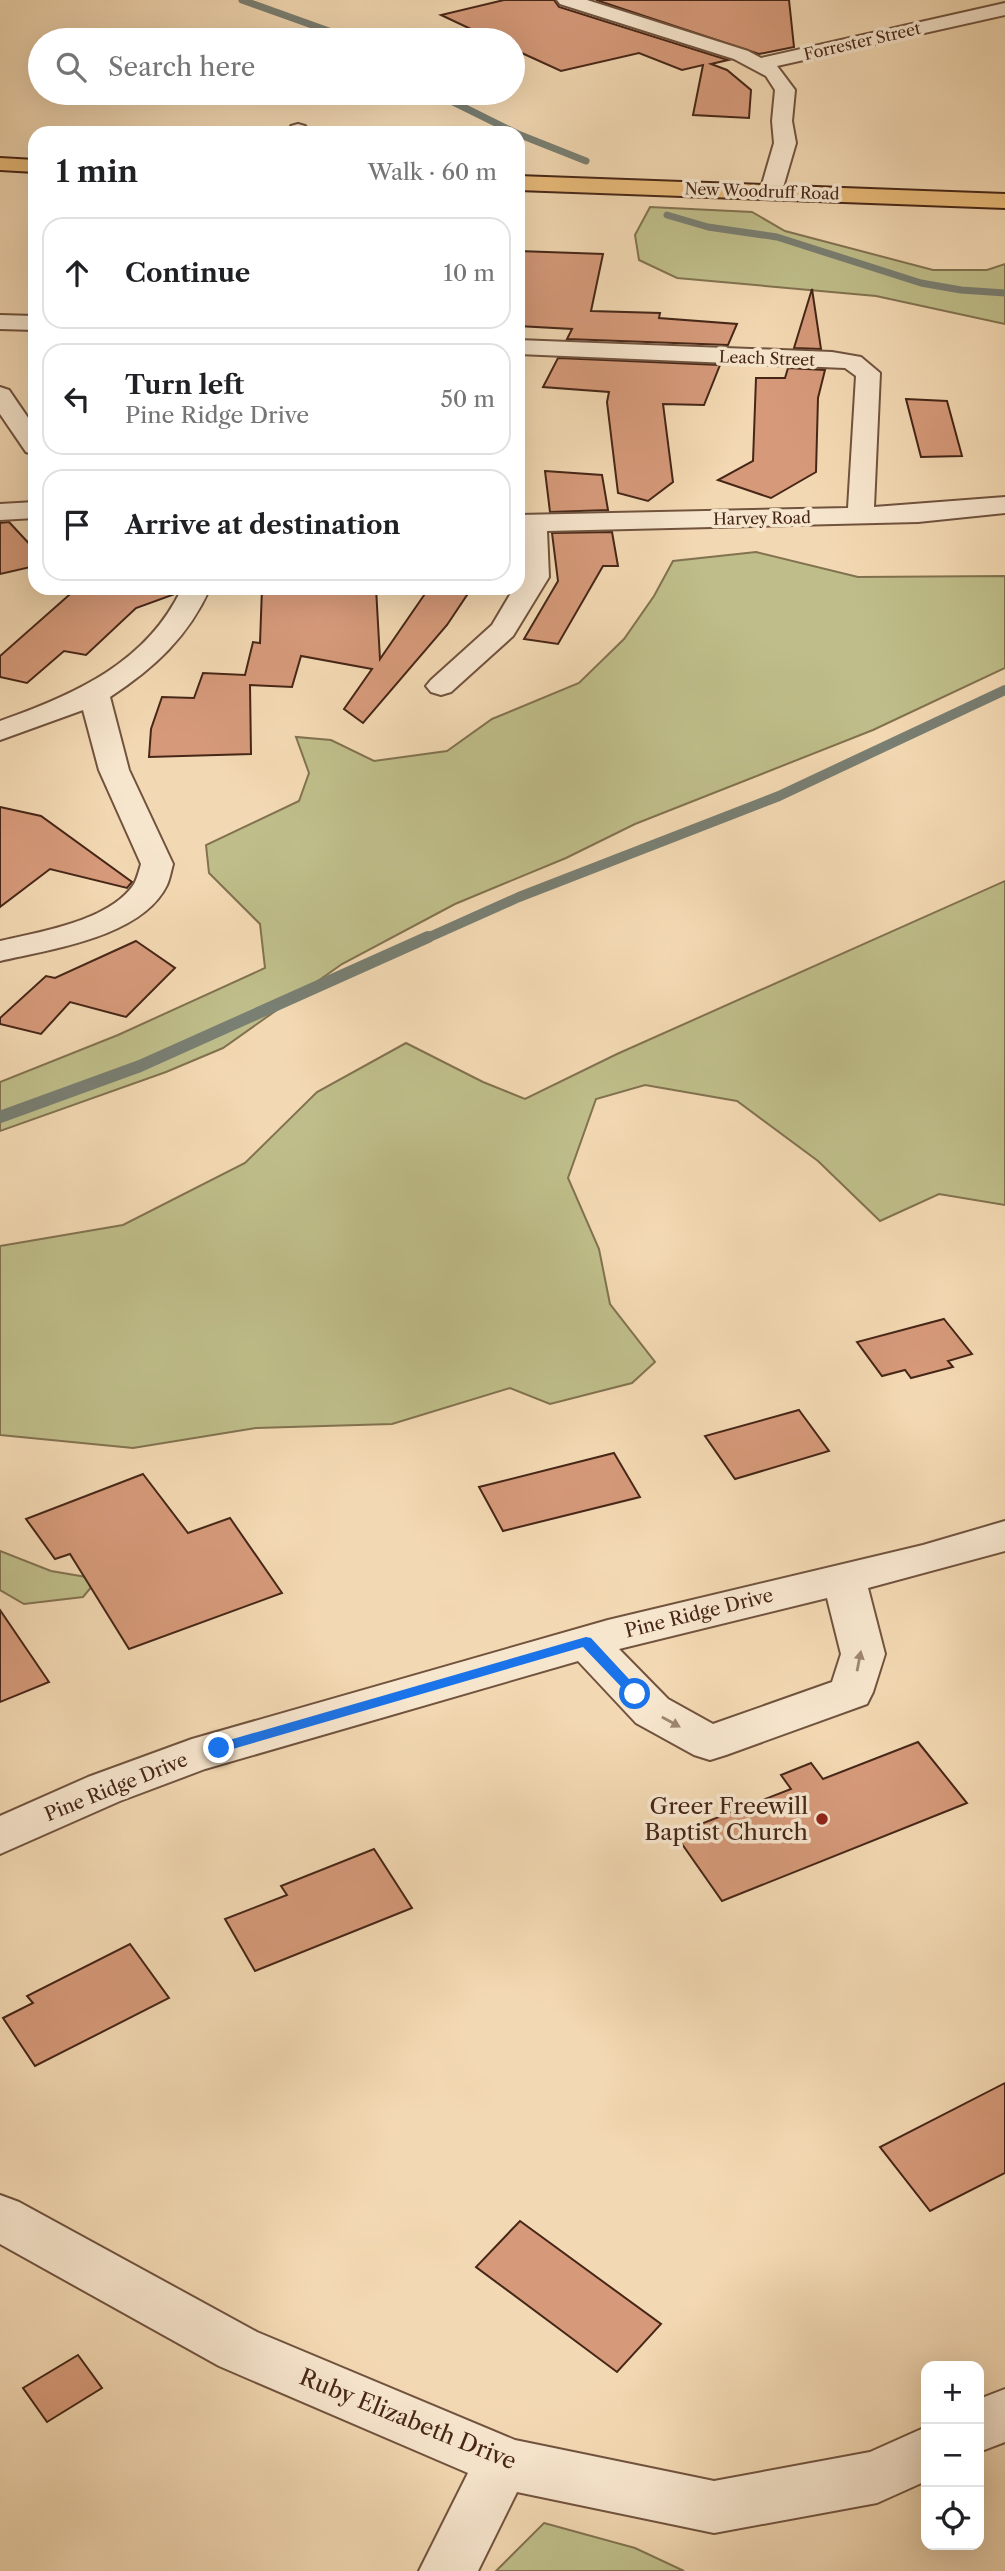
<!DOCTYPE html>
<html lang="en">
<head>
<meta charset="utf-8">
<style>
  body { margin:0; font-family:"Libre Caslon Text",serif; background:#f6f6f6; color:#202124 }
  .controls { position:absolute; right:21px; bottom:21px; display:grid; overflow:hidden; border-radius:14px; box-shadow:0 7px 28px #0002 }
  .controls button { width:63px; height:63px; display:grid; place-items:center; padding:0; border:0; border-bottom:2px solid #e0e0e0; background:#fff; color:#202124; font:35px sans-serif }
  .stop { position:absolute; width:21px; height:21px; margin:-16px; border:5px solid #1a73e8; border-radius:50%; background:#fff }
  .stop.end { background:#1a73e8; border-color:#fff; box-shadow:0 2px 7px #0008 }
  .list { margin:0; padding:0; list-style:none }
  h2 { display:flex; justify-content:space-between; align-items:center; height:91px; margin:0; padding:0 28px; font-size:30px }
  h2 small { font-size:23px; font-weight:400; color:#757577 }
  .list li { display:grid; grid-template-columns:46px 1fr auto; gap:21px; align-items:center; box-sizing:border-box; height:112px; margin:0 14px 14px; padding:0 14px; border:2px solid #e0e0e0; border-radius:21px }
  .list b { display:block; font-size:26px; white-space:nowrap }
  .list p { margin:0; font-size:23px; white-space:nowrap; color:#757577 }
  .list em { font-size:23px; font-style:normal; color:#757577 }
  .icon { flex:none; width:38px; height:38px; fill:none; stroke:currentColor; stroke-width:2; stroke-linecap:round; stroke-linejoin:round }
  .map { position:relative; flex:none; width:1005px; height:2571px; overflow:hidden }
  .search { position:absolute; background:#fff; box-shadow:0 7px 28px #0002; left:28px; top:28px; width:497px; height:77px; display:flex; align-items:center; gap:18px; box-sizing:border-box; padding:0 24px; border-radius:38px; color:#757577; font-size:26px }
  .panel { position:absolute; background:#fff; box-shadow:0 7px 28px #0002; left:28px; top:126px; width:497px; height:469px; border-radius:21px }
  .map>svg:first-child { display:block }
  .green { fill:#bfbe8a; stroke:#827250; stroke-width:2 }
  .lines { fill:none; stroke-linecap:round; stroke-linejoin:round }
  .stream-far2 { stroke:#797f73; stroke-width:7 }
  .stream-far1 { stroke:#797f73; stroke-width:10 }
  .stream { stroke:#797f73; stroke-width:12 }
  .building { fill:#d69a7a; stroke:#462617; stroke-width:2 }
  .minor-casing { stroke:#71533e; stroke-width:4 }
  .major-casing { stroke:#462617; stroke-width:4 }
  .minor { fill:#f7e6ce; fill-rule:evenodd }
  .major { fill:#eabc7a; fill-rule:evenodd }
  .oneway { fill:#9e8672 }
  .route { fill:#1a73e8 }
  .poi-dot { fill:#8f2418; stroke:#f7e6ce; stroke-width:2.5 }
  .labels { text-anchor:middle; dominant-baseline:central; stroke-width:7; stroke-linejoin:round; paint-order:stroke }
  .far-street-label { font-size:16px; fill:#462617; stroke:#f7e6ce }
  .street-label { font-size:19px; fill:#462617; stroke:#f7e6ce }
  .near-poi-label { font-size:23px; fill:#462617; stroke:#f7e6ce; text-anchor:end }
  .near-street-label { font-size:23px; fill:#462617; stroke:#f7e6ce }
</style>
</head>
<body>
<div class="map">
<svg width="1005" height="2571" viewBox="0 0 1005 2571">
  <rect width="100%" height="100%" fill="#f3d9b3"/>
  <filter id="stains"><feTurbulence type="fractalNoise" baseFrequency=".00286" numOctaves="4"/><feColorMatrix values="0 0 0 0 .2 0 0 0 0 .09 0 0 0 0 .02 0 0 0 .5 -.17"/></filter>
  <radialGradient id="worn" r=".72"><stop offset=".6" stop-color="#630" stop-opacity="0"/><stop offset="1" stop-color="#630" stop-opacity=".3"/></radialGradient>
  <g class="green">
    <path d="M650,207L752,212L785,231L933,270H987L1005,264V324L876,296L677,278L639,260L635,235Z"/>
    <path d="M756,552L858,577L1005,576V668L873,730L635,824L566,858L455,904L342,964L223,1048L166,1072L0,1131V1082L118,1035L265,968L260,924L209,873L206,845L299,801L309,773L296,737L331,740L374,761L447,751L492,719L579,683L624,639L654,596L673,561Z"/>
    <path d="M1005,881V1205L939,1194L880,1221L818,1161L737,1101L645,1085L596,1099L568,1178L599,1249L610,1304L655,1362L632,1383L550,1404L510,1388L392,1424L256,1428L133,1448L0,1435V1246L123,1225L245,1163L317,1092L406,1043L483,1082L525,1099L617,1054Z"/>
    <path d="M0,1551L51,1571L98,1579L83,1597L24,1604L0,1590Z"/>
    <path d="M544,2523L635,2548L684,2571H496Z"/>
  </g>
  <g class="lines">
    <g class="stream-far2">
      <path d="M242,0L354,40"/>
      <path d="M435,93L516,133"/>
      <path d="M518,134L586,161"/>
      <path d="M667,215L708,227L777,237L921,283L961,290L1005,293"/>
    </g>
    <path class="stream-far1" d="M425,939L519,897L779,796L1005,690"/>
    <path class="stream" d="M0,1117L140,1066L428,937"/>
  </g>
  <g class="building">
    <path d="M504,0H554L559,7L728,60L711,64L727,70L751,90L749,118L693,115L703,65L682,70L639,53L561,71L513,49V40H494L441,15Z"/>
    <path d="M596,0H789L794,47L759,54Z"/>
    <path d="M518,251L603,254L591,311L660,313L659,318L737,324L728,345L567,339L572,329L518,326Z"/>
    <path d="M812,289L821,349L794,348Z"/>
    <path d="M558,358L720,365L704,405L663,404L673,482L648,501L618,493L607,402L609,392L543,387Z"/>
    <path d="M788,368L825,370L818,398L816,472L771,498L718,480L753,461L756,378H785Z"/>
    <path d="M906,399L947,401L962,456L921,457Z"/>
    <path d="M545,471L602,475L608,510L550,512Z"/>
    <path d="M9,522L35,550V566L0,574V523Z"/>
    <path d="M612,532L618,566H603L558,644L524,639L558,581L552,533Z"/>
    <path d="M77,588L178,589L175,594L136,608L86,655L64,651L27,683L0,677V656Z"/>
    <path d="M262,588H376L380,659L429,588L469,592L447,625L363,723L344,709L372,669L301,656L292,687L250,685L251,754L149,757L151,729L162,697L194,698L203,673L245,675L253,642L260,643Z"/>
    <path d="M0,807L41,816L132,882L127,888L50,869L0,907Z"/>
    <path d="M136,941L175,968L126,1017L70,1002L41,1034L0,1024V1018L46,976L55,978Z"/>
    <path d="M944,1319L972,1354L948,1361L953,1367L911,1378L905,1370L882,1376L857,1342Z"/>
    <path d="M799,1410L829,1451L735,1479L705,1436Z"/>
    <path d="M614,1453L640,1497L503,1531L479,1487Z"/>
    <path d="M143,1474L188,1533L230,1518L282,1593L129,1649L70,1554L55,1559L26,1519Z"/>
    <path d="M0,1610L49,1682L0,1702Z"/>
    <path d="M918,1742L967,1803L722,1901L675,1834L791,1789L781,1775L811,1763L823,1779Z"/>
    <path d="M374,1849L412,1908L255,1971L225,1919L287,1895L281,1886Z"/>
    <path d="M130,1944L169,1998L35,2066L3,2018L33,2003L27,1996Z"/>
    <path d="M1005,2083V2173L930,2211L880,2147Z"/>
    <path d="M520,2221L661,2324L617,2372L476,2267Z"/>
    <path d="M78,2355L102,2388L47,2422L23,2388Z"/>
  </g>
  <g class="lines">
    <defs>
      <g id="minor">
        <path d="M557,0H587L748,51L761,58L1005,3V15L777,66L795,90L792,121L796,143L782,191L779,196H763L760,191L774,143L772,121L775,90L766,76L734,59L560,4Z"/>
        <path d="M298,124L305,126L310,133H288L291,126Z"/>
        <path d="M0,315L35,316V330L0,329Z"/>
        <path d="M518,340L832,352L861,357L880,373L874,507L1005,497V513L918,522L547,531L549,577L513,636L451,692L441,695L431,692L426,686L431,680L492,625L514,588H518L521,577L518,515L848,508L856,376L845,368L518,354Z"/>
        <path d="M0,387L9,390L35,428V455L26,452L0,414Z"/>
        <path d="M35,502V518L0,520V504Z"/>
        <path d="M182,588H210C188,637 154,668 110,697L129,770L173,864C171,871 170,878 167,885C142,937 51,949 0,961V941C39,932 110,921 134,884C137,879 139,871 141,864L99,770L83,710L0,740V721C74,695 147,663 182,588Z"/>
        <path d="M1005,1521V1551L868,1588L885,1654L873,1692L867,1704L726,1755L710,1760L694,1755L636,1723L578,1661L205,1769L120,1801L0,1854V1816L88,1777L192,1739L608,1620L923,1545ZM827,1598L841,1654L832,1682L713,1724L668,1699L619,1649Z"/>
        <path d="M0,2195L19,2202L257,2332L515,2440L714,2481L870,2452L926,2427V2481L877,2503L714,2533L517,2492L478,2571H419L468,2473L219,2366L0,2244Z"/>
        <path d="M1005,2389V2442L979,2452V2399Z"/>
      </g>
      <g id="major">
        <path d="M0,158L35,160V172L0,170Z"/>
        <path d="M518,176L1005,194V208L518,190Z"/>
      </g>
    </defs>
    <use href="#minor" class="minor-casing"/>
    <use href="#major" class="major-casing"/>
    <use href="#minor" class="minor"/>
    <use href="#major" class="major"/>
  </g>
  <defs><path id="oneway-solid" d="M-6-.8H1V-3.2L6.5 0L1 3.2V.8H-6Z" transform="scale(1.75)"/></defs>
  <g class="oneway">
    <use href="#oneway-solid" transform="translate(859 1661) rotate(-79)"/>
    <use href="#oneway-solid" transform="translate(671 1722) rotate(29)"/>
  </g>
  <path class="route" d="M586,1637L591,1638L640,1691V1697H631L583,1647L219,1753L212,1748L219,1743Z"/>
  <circle class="poi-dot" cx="822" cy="1819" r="7"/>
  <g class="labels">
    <g class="far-street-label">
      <text transform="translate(862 41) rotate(-13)">Forrester Street</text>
      <text transform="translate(762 191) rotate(2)">New Woodruff Road</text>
      <text transform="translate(767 358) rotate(2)">Leach Street</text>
      <text transform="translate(762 518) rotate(-1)">Harvey Road</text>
    </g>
    <g class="street-label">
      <text transform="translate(699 1613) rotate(-14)">Pine Ridge Drive</text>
      <text transform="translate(116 1787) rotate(-22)">Pine Ridge Drive</text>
    </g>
    <g class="near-poi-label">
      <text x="808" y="1806">Greer Freewill<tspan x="808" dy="26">Baptist Church</tspan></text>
    </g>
    <g class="near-street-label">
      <text transform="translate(408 2419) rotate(22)">Ruby Elizabeth Drive</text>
    </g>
  </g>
  <rect width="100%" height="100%" filter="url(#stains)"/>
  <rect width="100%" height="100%" fill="url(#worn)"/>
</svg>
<div class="controls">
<button>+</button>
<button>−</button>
<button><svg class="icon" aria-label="locate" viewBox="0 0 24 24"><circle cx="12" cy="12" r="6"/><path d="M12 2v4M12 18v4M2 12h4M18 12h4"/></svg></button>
</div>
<div class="stop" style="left:635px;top:1694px"></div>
<div class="stop end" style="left:219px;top:1748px"></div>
<div class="search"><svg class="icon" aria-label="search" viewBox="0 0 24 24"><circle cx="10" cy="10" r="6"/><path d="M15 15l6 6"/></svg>Search here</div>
<section class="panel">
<h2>1 min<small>Walk · 60 m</small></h2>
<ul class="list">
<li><svg class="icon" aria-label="ahead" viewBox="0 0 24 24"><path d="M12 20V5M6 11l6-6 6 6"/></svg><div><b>Continue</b></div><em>10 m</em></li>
<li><svg class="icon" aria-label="left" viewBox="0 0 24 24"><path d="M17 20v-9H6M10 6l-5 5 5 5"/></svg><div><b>Turn left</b><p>Pine Ridge Drive</p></div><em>50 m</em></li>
<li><svg class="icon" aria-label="arrive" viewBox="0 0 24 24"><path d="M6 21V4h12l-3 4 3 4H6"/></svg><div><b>Arrive at destination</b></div></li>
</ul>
</section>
</div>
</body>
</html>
